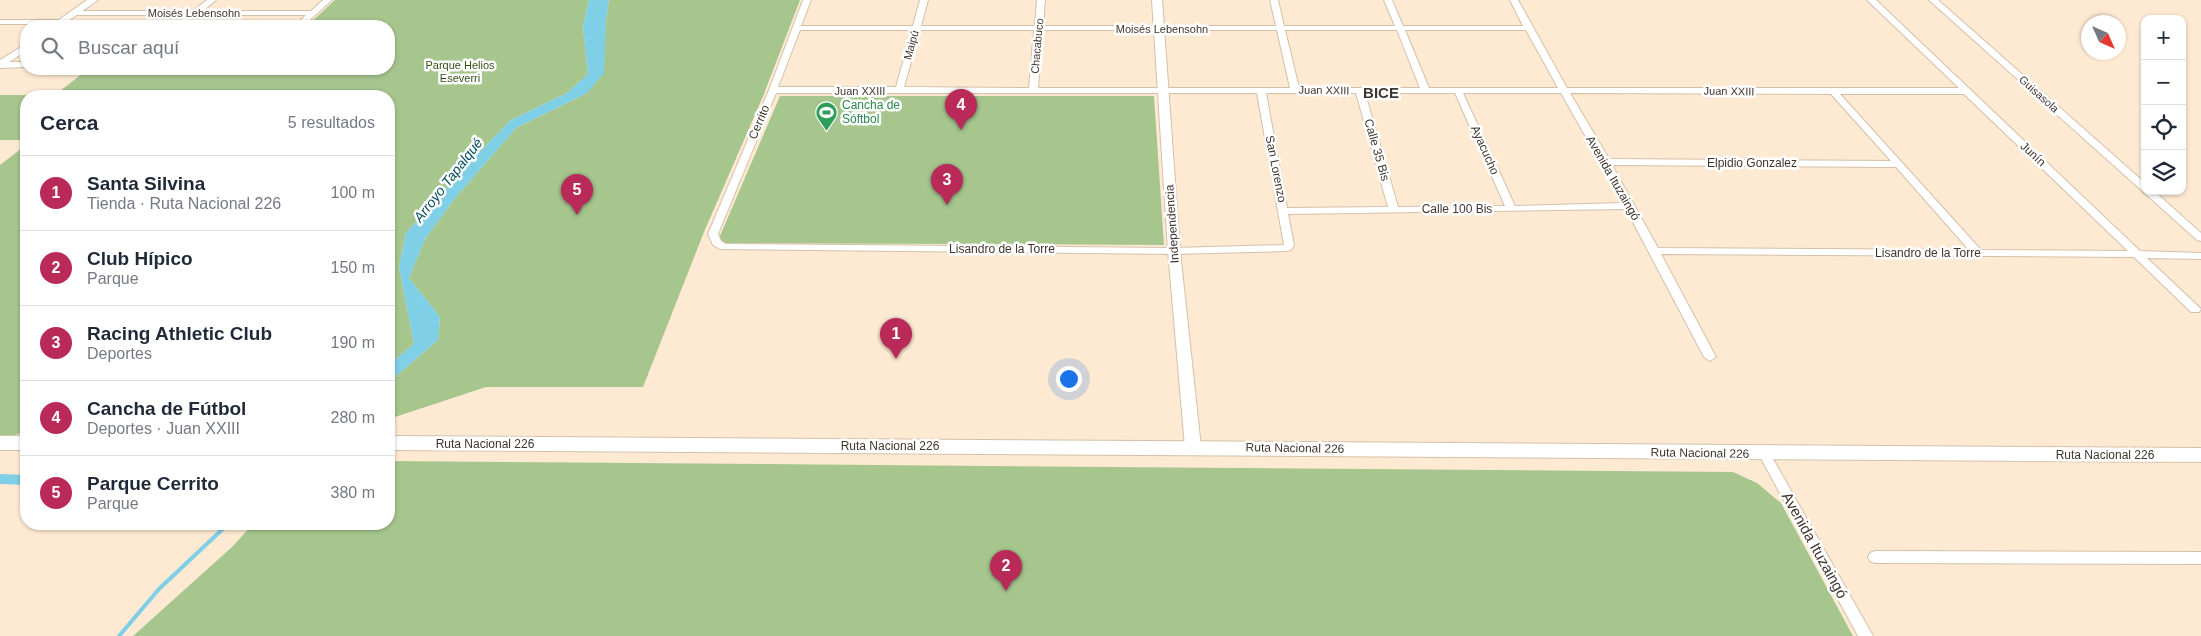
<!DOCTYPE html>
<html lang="es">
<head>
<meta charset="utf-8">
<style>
  body { margin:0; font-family:Helvetica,sans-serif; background:#f2f2f3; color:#1f2937 }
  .controls { position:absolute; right:15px; top:15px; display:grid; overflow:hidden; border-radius:10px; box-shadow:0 1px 4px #0004 }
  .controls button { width:45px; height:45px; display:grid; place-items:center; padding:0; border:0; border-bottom:1px solid #e0e1e3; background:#fff; color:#1f2937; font:25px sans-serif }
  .compass { position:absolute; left:2081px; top:15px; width:45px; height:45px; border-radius:50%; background:#fff; box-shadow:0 1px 4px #0004; rotate:135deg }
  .you { position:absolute; left:1068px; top:378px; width:18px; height:18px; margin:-12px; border:4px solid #fff; border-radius:50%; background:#1a73e8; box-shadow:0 0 0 8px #1a73e833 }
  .badge { display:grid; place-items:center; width:32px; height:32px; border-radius:50%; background:#b92a59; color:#fff; font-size:16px; font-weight:700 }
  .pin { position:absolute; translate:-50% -41px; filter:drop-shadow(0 1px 2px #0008) }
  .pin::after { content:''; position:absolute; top:26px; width:18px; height:15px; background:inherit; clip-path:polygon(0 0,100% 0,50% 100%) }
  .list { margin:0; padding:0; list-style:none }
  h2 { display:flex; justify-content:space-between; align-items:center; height:65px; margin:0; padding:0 20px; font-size:21px }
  h2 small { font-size:16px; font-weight:400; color:#747a83 }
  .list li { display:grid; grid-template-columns:32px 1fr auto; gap:15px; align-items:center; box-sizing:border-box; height:75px; padding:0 20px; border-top:1px solid #e0e1e3 }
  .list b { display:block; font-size:19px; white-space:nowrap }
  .list p { margin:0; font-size:16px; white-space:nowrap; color:#747a83 }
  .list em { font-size:16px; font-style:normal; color:#747a83 }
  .icon { flex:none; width:28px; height:28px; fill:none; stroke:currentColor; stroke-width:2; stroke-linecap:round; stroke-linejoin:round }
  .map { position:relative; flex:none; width:2201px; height:636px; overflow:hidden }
  .search { position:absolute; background:#fff; box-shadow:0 1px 4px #0004; left:20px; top:20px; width:375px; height:55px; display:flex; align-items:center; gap:12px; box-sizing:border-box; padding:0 18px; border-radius:20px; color:#747a83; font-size:19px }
  .panel { position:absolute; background:#fff; box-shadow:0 1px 4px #0004; left:20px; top:90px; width:375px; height:440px; border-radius:20px }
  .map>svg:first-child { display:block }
  .green { fill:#a6c68e }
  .water { fill:#7fcfe7 }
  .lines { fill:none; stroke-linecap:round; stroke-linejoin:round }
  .stream { stroke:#7fcfe7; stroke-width:4 }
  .canal { fill:#7fcfe7; fill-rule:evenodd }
  .minor-casing { stroke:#d4c0a9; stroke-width:2 }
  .major-casing { stroke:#d4c0a9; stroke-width:2 }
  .highway-casing { stroke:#d4c0a9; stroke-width:2 }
  .minor { fill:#fff; fill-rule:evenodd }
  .major { fill:#fff; fill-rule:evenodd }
  .highway { fill:#fff; fill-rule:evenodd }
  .labels { text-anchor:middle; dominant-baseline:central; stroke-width:5; stroke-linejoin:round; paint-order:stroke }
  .far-street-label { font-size:11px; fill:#3e362d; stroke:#fff }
  .far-park-label { font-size:11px; fill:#335016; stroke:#fff }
  .leisure-label { font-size:12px; fill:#27864d; stroke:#fff; text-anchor:start }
  .street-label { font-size:12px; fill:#3e362d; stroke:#fff }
  .water-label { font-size:14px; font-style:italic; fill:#044e5e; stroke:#fff }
  .far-district-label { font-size:15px; font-weight:bold; fill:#3e362d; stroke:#fff }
  .near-street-label { font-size:15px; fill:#3e362d; stroke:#fff }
</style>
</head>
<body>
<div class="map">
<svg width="2201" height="636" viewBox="0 0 2201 636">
  <rect width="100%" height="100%" fill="#feead2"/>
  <g class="green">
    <path d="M335,0H589L583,27L588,74L567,93L511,120L468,164L406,233L399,267L414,344L389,365V96H26V140H0V95H55L88,69L120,70V73L229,75L249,69H389V26L308,25Z"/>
    <path d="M609,0H800L764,94L704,232L643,387H486L389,419V382L438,340L440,317L409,278L425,239L456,197L516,128L587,93L606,21Z"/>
    <path d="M780,96H1154L1164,245L717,243Z"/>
    <path d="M26,145V432L15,435H0V165Z"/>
    <path d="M389,461L1733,472L1757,483L1781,503L1853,636H133L232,547L253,524H389Z"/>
  </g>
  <path class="water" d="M589,0H609L606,21L604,73L587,93L516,128L456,197L425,239L409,278L440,317L438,340L389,382V365L414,344L399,267L406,233L468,164L511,120L567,93L588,74L583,27Z"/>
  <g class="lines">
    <path class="stream" d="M119,636L159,589L228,524"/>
    <path class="canal" d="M0,474L26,475V485L0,484Z"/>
    <defs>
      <g id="minor">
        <path d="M207,0H216L203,11H311L323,0H332L303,26H295L306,15H197L183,26H174L187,15H74L70,13L74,11H193Z"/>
        <path d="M803,0H811L801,26H913L920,0H928L921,26H1035L1037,0H1045L1043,26H1276L1270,0H1278L1284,26H1395L1384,0H1392L1403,26H1523L1510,0H1518L1567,88H1959L1867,0H1876L2140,251L2201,253V259L2147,258L2201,309L2199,312H2191L2134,257L1661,254L1716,357L1710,361L1704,357L1626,209L1288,214L1294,245L1291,250L1287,251L1174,254L720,249L713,245L708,234L769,90ZM800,30H912L896,87H778ZM920,30H1034L1029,88L904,87ZM1042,30H1277L1290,88H1038ZM1285,30H1397L1420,88H1299ZM1405,30H1526L1558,88H1429ZM776,93H1257L1284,245L1174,248L726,244L721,241L718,234ZM1266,93H1356L1388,207L1287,208ZM1365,93H1455L1505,206L1398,207ZM1463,93H1561L1623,203L1515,206ZM1570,93L1831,94L1891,161L1609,159ZM1840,94H1964L2128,251L1981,250ZM1612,165L1896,167L1969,250L1658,248Z"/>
        <path d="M1929,0H1938L2145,183V191H2154L2201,233V241L2197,240Z"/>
        <path d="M0,20H61L65,22L61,24H0Z"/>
        <path d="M0,62H26V67L0,68Z"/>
        <path d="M1764,448L1768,450L1873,636H1858L1758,453L1760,450Z"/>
        <path d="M1875,551L2201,552V564L1875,563L1870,561L1868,557L1870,553Z"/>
      </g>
      <g id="major">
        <path d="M87,0H98L61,26H50Z"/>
        <path d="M1152,0H1162L1180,251L1201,447L1198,451L1193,453L1188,451L1185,447L1168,251Z"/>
        <path d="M26,44V51L0,68V60Z"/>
      </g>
      <g id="highway">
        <rect x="0" y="436" width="26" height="14"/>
        <path d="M389,436L2201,448V462L389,450Z"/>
      </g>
    </defs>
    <use href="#minor" class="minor-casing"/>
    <use href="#major" class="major-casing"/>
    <use href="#highway" class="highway-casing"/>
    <use href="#minor" class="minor"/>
    <use href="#major" class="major"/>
    <use href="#highway" class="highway"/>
  </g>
  <defs>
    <symbol id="stadium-pin" viewBox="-11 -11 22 30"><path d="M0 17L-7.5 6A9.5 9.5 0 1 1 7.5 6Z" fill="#2e9e5b" stroke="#fff"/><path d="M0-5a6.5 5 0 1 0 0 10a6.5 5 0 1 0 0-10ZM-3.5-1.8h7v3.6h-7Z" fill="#fff"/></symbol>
  </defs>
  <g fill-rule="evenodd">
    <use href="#stadium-pin" x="814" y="100" width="25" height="34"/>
  </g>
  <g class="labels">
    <g class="far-street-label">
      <text x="194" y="13">Moisés Lebensohn</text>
      <text x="1162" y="29">Moisés Lebensohn</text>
      <text transform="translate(911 45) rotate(-75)">Maipú</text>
      <text transform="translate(1037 46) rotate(-85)">Chacabuco</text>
      <text transform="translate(1324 90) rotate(1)">Juan XXIII</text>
      <text x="860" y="91">Juan XXIII</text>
      <text transform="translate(1729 91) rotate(1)">Juan XXIII</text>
      <text transform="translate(2039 94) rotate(42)">Guisasola</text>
    </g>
    <g class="far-park-label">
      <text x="460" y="65">Parque Helios<tspan x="460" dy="13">Eseverri</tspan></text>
    </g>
    <g class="leisure-label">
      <text x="842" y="105">Cancha de<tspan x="842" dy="14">Sóftbol</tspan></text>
    </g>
    <g class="street-label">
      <text transform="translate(759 122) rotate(-67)">Cerrito</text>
      <text transform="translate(1377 150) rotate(74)">Calle 35 Bis</text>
      <text transform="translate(1485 150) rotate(66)">Ayacucho</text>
      <text transform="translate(2033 154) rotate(43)">Junín</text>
      <text x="1752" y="163">Elpidio Gonzalez</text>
      <text transform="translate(1276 169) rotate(79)">San Lorenzo</text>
      <text transform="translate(1613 178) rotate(60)">Avenida Ituzaingó</text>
      <text x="1457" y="209">Calle 100 Bis</text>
      <text transform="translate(1172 224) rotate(-94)">Independencia</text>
      <text x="1002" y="249">Lisandro de la Torre</text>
      <text x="1928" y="253">Lisandro de la Torre</text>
      <text x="485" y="444">Ruta Nacional 226</text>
      <text x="890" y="446">Ruta Nacional 226</text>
      <text transform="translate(1295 448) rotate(1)">Ruta Nacional 226</text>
      <text transform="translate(1700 453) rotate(1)">Ruta Nacional 226</text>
      <text x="2105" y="455">Ruta Nacional 226</text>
    </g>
    <g class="water-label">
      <text transform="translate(448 180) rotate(-52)">Arroyo Tapalqué</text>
    </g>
    <g class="far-district-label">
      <text x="1381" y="92">BICE</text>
    </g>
    <g class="near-street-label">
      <text transform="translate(1815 545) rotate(61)">Avenida Ituzaingó</text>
    </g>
  </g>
</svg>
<div class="controls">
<button>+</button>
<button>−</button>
<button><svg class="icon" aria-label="locate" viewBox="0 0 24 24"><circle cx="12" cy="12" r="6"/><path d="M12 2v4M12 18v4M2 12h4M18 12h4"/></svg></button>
<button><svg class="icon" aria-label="layers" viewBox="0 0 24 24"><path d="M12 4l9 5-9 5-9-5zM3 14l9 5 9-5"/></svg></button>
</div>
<svg class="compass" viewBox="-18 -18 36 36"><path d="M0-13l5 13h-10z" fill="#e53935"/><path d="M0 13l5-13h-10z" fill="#747a83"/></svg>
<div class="you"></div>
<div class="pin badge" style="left:896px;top:359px">1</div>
<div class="pin badge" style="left:1006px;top:591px">2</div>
<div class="pin badge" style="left:947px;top:205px">3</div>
<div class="pin badge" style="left:961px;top:130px">4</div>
<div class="pin badge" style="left:577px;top:215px">5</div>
<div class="search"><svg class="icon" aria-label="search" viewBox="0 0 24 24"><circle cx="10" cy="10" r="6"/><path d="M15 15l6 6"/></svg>Buscar aquí</div>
<section class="panel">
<h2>Cerca<small>5 resultados</small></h2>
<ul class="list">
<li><span class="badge">1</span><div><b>Santa Silvina</b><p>Tienda · Ruta Nacional 226</p></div><em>100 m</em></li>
<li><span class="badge">2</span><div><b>Club Hípico</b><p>Parque</p></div><em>150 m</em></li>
<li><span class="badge">3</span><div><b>Racing Athletic Club</b><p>Deportes</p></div><em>190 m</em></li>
<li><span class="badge">4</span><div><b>Cancha de Fútbol</b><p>Deportes · Juan XXIII</p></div><em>280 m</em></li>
<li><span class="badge">5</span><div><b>Parque Cerrito</b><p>Parque</p></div><em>380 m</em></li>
</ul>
</section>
</div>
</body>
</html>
